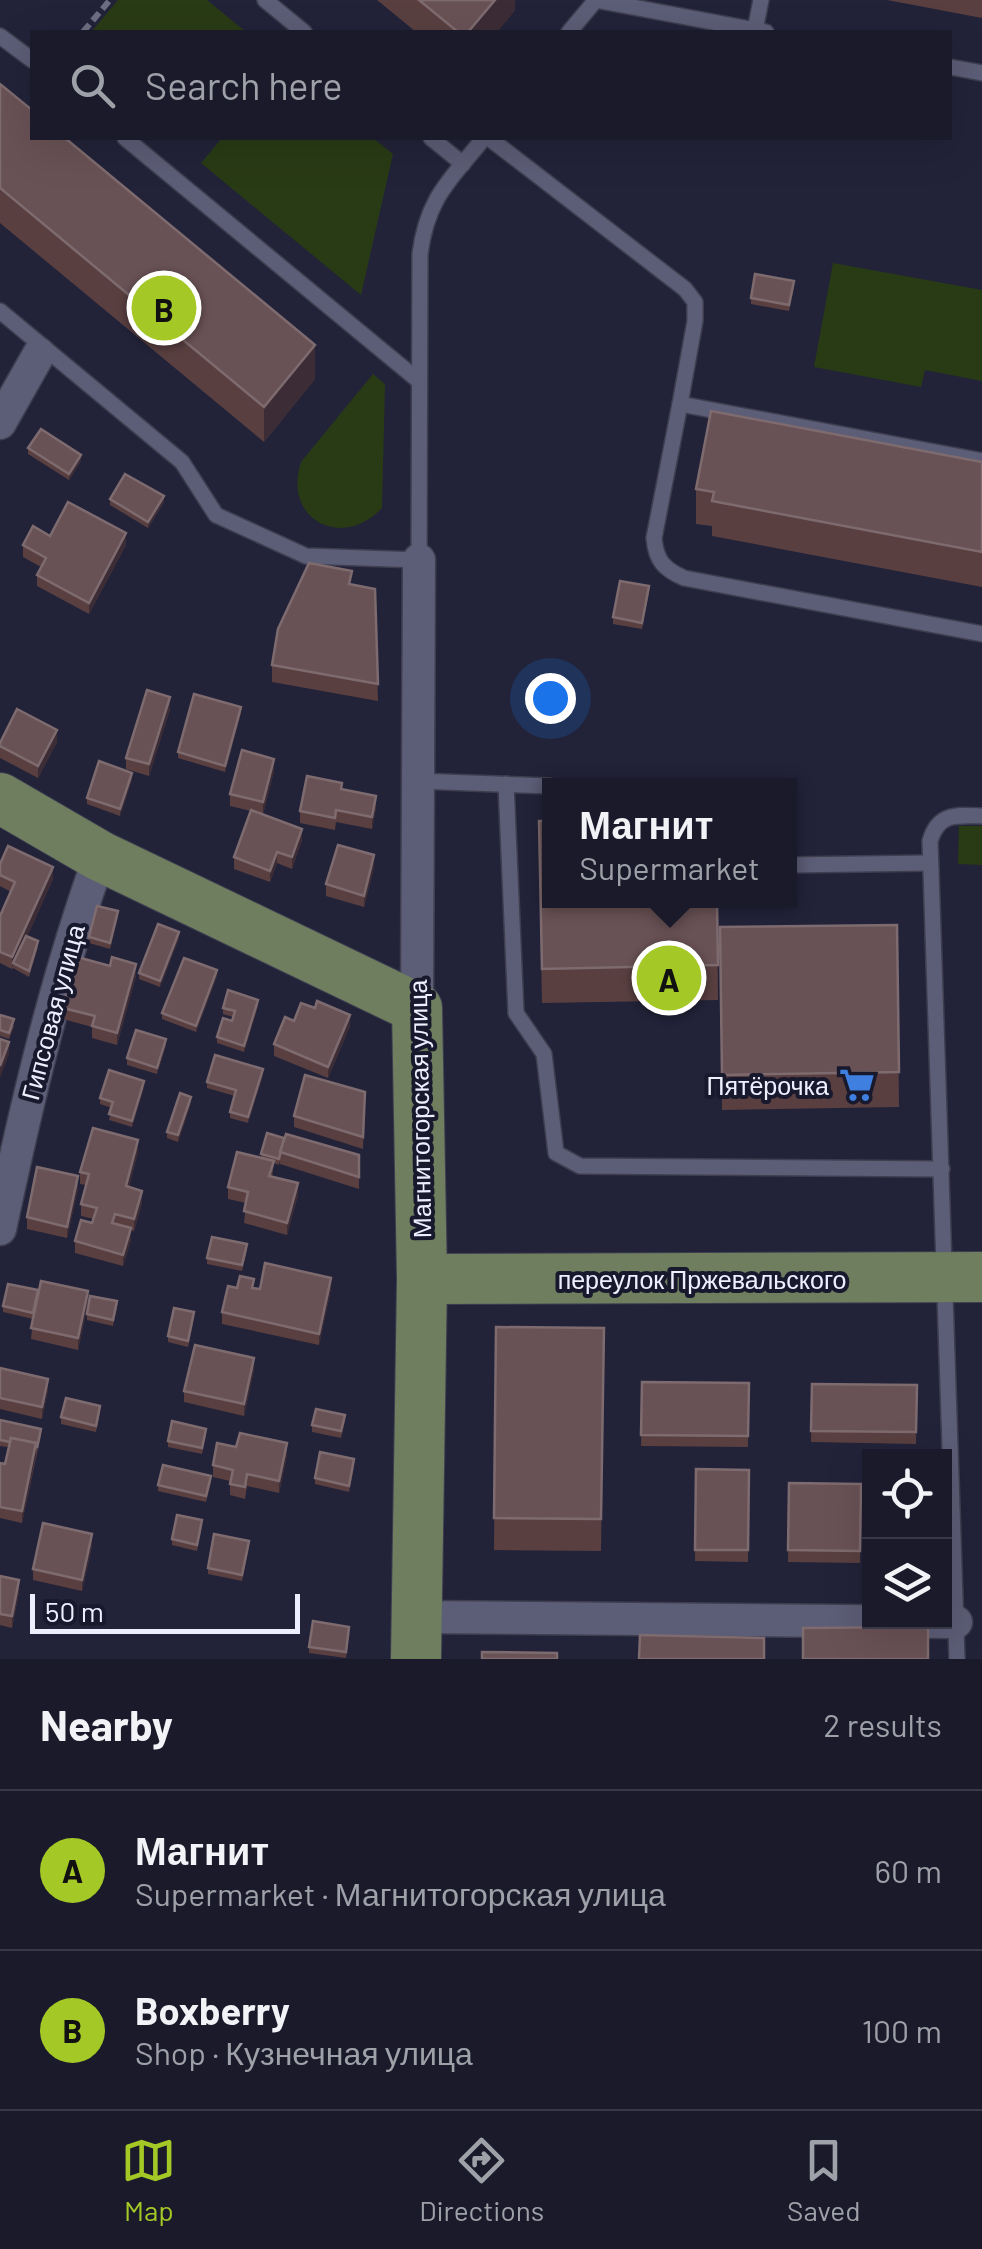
<!DOCTYPE html>
<html lang="en">
<head>
<meta charset="utf-8">
<style>
  body { margin:0; font-family:Barlow,sans-serif; background:#272737; color:#f1f3f6 }
  .controls { position:absolute; right:30px; bottom:30px; display:grid; overflow:hidden; border-radius:0px; box-shadow:0 10px 40px #0002 }
  .controls button { width:90px; height:90px; display:grid; place-items:center; padding:0; border:0; border-bottom:2px solid #383847; background:#1a1a2b; color:#f1f3f6; font:50px sans-serif }
  .scale { position:absolute; left:30px; bottom:25px; width:270px; box-sizing:border-box; padding-left:10px; border:5px solid #eeeffe; border-top:0; font-size:28px; line-height:35px; white-space:nowrap; color:#eeeffe; -webkit-text-stroke:8px #19192e; paint-order:stroke }
  .you { position:absolute; left:550px; top:698px; width:35px; height:35px; margin:-25px; border:8px solid #fff; border-radius:50%; background:#1a73e8; box-shadow:0 0 0 15px #1a73e833 }
  .badge { display:grid; place-items:center; width:65px; height:65px; border-radius:50%; background:#a4c826; color:#111; font-size:32px; font-weight:700 }
  .pin { position:absolute; translate:-50% -50%; border:5px solid #fff; box-shadow:0 2px 10px #0006 }
  .popup { position:absolute; left:542px; top:778px; width:255px; height:130px; box-sizing:border-box; display:grid; place-content:center; border-radius:0px; background:#1a1a2b; filter:drop-shadow(0 2px 8px #0005); font-size:32px; white-space:nowrap; color:#9fa1a9 }
  .popup b { font-size:38px; color:#f1f3f6 }
  .popup::after { content:''; position:absolute; left:50%; top:100%; margin-left:-20px; border:20px solid transparent; border-top-color:#1a1a2b }
  .list { margin:0; padding:0; list-style:none }
  h2 { display:flex; justify-content:space-between; align-items:center; height:130px; margin:0; padding:0 40px; font-size:42px }
  h2 small { font-size:32px; font-weight:400; color:#9fa1a9 }
  .list li { display:grid; grid-template-columns:65px 1fr auto; gap:30px; align-items:center; box-sizing:border-box; height:160px; padding:0 40px; border-top:2px solid #383847 }
  .list b { display:block; font-size:38px; white-space:nowrap }
  .list p { margin:0; font-size:32px; white-space:nowrap; color:#9fa1a9 }
  .list em { font-size:32px; font-style:normal; color:#9fa1a9 }
  .icon { flex:none; width:55px; height:55px; fill:none; stroke:currentColor; stroke-width:2; stroke-linecap:round; stroke-linejoin:round }
  .map { position:relative; flex:none; width:982px; height:1659px; overflow:hidden }
  .search { position:absolute; background:#1a1a2b; box-shadow:0 10px 40px #0002; left:30px; right:30px; top:30px; height:110px; display:flex; align-items:center; gap:25px; box-sizing:border-box; padding:0 35px; border-radius:0px; color:#9fa1a9; font-size:38px }
  .sheet { height:450px; background:#1a1a2b }
  nav { display:flex; justify-content:space-around; align-items:center; box-sizing:border-box; height:140px; border-top:2px solid #383847; background:#1a1a2b; font-size:28px; color:#9fa1a9 }
  nav a { display:grid; justify-items:center; gap:5px }
  nav .on { color:#a4c826 }
  .map>svg:first-child { display:block }
  .green { fill:#293b15 }
  .lines { fill:none; stroke-linecap:round; stroke-linejoin:round }
  .service-casing { stroke:#3e3e50; stroke-width:18 }
  .minor-casing { stroke:#3e3e50; stroke-width:35 }
  .primary-casing { stroke:#3e3e50; stroke-width:52 }
  .path { stroke:#6d6e81; stroke-width:6; stroke-dasharray:10 5; stroke-linecap:butt }
  .service { stroke:#5c5d76; stroke-width:15 }
  .minor { stroke:#5c5d76; stroke-width:32 }
  .primary { stroke:#6e7e5f; stroke-width:50 }
  .wall { fill:#593f40 }
  .shaded-wall { fill:#3c2c35 }
  .building { fill:#695255; stroke:#7e6b6f; stroke-width:2.5 }
  .labels { text-anchor:middle; dominant-baseline:central; stroke-width:8; stroke-linejoin:round; paint-order:stroke }
  .street-label { font-size:25px; fill:#eeeffe; stroke:#19192e }
  .poi-label { font-size:25px; fill:#eeeffe; stroke:#19192e; text-anchor:end }
</style>
</head>
<body>
<div class="map">
<svg width="982" height="1659" viewBox="0 0 982 1659">
  <rect width="100%" height="100%" fill="#222339"/>
  <g class="green">
    <path d="M118,0H207L246,32H95L92,31Z"/>
    <path d="M222,138H373L393,154L361,295L201,163Z"/>
    <path d="M833,263L982,290V381L925,370L921,387L814,367Z"/>
    <path d="M373,374L385,384L382,508C342,551 282,519 301,462Z"/>
    <path d="M959,826H982V865L958,864Z"/>
  </g>
  <g class="lines">
    <defs>
      <g id="service">
        <path d="M265,0L304,32"/>
        <path d="M595,0L766,32"/>
        <path d="M755,30L761,0"/>
        <path d="M569,32L596,0"/>
        <path d="M0,36L32,60"/>
        <path d="M950,67L982,73"/>
        <path d="M125,138L419,381"/>
        <path d="M431,138L463,164"/>
        <path d="M489,138L685,289L695,302V321L680,404L982,461"/>
        <path d="M0,311L182,462L216,515L306,556L419,560L420,254C427,198 450,180 484,138"/>
        <path d="M680,404L654,538C656,561 664,569 684,578L982,634"/>
        <path d="M418,781L549,786"/>
        <path d="M506,784L516,1013L544,1054L556,1153L580,1166L942,1169"/>
        <path d="M789,865L930,863"/>
        <path d="M957,1659L930,841C938,813 956,815 982,816"/>
      </g>
      <g id="minor">
        <path d="M0,423L39,354"/>
        <path d="M417,1008L419,560"/>
        <path d="M0,1229C27,1102 56,978 100,856"/>
        <path d="M416,1617L956,1622"/>
      </g>
      <g id="primary">
        <path d="M0,798L100,856L417,1008L422,1279L416,1659"/>
        <path d="M422,1279L982,1277"/>
      </g>
    </defs>
    <use href="#service" class="service-casing"/>
    <use href="#minor" class="minor-casing"/>
    <use href="#primary" class="primary-casing"/>
    <path class="path" d="M83,32L110,0"/>
    <use href="#service" class="service"/>
    <use href="#minor" class="minor"/>
    <use href="#primary" class="primary"/>
  </g>
  <g class="wall">
    <path d="M377,0H515V10L497,32H416Z"/>
    <path d="M887,0H982V18Z"/>
    <path d="M0,84L315,379L264,442L0,223Z"/>
    <path d="M794,287L789,311L751,304V298Z"/>
    <path d="M28,448L81,461L69,480L28,454Z"/>
    <path d="M982,462V587L712,536V526L696,524V489Z"/>
    <path d="M110,499L164,502L148,528L110,505Z"/>
    <path d="M50,536L126,545L89,614L37,586V575L41,567L23,557V545Z"/>
    <path d="M352,585L375,589L378,701L272,682V665Z"/>
    <path d="M649,592L642,629L613,624V617Z"/>
    <path d="M170,709L149,776L126,769V758Z"/>
    <path d="M241,713L225,772L178,758V752Z"/>
    <path d="M57,742L38,778L0,758V743Z"/>
    <path d="M274,771L263,814L302,840L292,869L277,863L270,882L234,869V857L251,811L230,806V794Z"/>
    <path d="M132,779L120,816L87,804V798Z"/>
    <path d="M342,789L376,808L372,829L336,822L335,830L300,823V811Z"/>
    <path d="M539,856L717,900L718,1000L542,1003Z"/>
    <path d="M0,864L53,879L27,937L38,947L29,977L13,968L12,969L0,963V916L11,892L0,886Z"/>
    <path d="M374,867L364,907L326,896V884Z"/>
    <path d="M118,917L110,949L89,943V937Z"/>
    <path d="M897,925L899,1107L722,1110L720,927Z"/>
    <path d="M179,938L160,987L139,979V973Z"/>
    <path d="M136,976L117,1045L92,1038V1027L63,1019V1008Z"/>
    <path d="M217,976L196,1032L162,1019V1013Z"/>
    <path d="M258,1006L244,1052L217,1043V1037L232,1021L233,1017L223,1014V1008Z"/>
    <path d="M0,1015L14,1026L9,1039L0,1036Z"/>
    <path d="M294,1021L350,1026L328,1078L274,1056V1044Z"/>
    <path d="M166,1045L157,1074L127,1065V1058Z"/>
    <path d="M263,1075L248,1123L230,1118V1112L235,1096L207,1088V1082Z"/>
    <path d="M144,1087L132,1127L109,1120L112,1108L100,1104V1098Z"/>
    <path d="M365,1092L363,1149L294,1127V1116Z"/>
    <path d="M191,1103L178,1142L167,1138V1132Z"/>
    <path d="M284,1138L359,1155V1189L280,1164V1160L279,1165L274,1163L272,1177L298,1195L287,1235L244,1223L246,1203L228,1199V1187L261,1158V1154Z"/>
    <path d="M138,1152L129,1187L142,1203L134,1231L131,1230V1240L123,1266L75,1253V1241L92,1223L94,1219L81,1216V1204L86,1185L80,1184V1172Z"/>
    <path d="M78,1188L67,1238L27,1229V1217Z"/>
    <path d="M247,1250L242,1271L207,1264V1258Z"/>
    <path d="M237,1288L260,1289H331L319,1345L222,1324V1312Z"/>
    <path d="M88,1303L78,1350L31,1339L33,1319L3,1312V1306Z"/>
    <path d="M117,1307L113,1326L87,1320V1314Z"/>
    <path d="M194,1318L188,1347L168,1342V1336Z"/>
    <path d="M496,1327L604,1328L601,1551L494,1550Z"/>
    <path d="M0,1368L48,1390L42,1419L0,1409Z"/>
    <path d="M254,1370L244,1416L184,1402V1391Z"/>
    <path d="M642,1382L749,1383L748,1447L641,1446Z"/>
    <path d="M812,1384L917,1385L916,1444L811,1442Z"/>
    <path d="M100,1412L96,1432L61,1424V1417Z"/>
    <path d="M0,1420L41,1435L22,1523L0,1518V1463L5,1464L8,1447L0,1446Z"/>
    <path d="M345,1421L341,1438L312,1432V1425Z"/>
    <path d="M206,1435L202,1454L168,1447V1441Z"/>
    <path d="M236,1447L287,1455L279,1493L247,1486L245,1499L230,1495V1481L213,1477V1465Z"/>
    <path d="M354,1466L349,1492L315,1484V1478Z"/>
    <path d="M696,1469L749,1470L748,1562L695,1561Z"/>
    <path d="M866,1478H870V1557H865Z"/>
    <path d="M211,1482L206,1502L158,1491V1485Z"/>
    <path d="M789,1483L861,1484L860,1563L788,1562Z"/>
    <path d="M202,1526L197,1551L172,1545V1539Z"/>
    <path d="M92,1546L82,1591L33,1580V1569Z"/>
    <path d="M249,1547L242,1581L208,1574V1568Z"/>
    <path d="M0,1576L19,1592L12,1628L0,1625Z"/>
    <path d="M349,1633L346,1658L309,1653V1647Z"/>
  </g>
  <g class="shaded-wall">
    <path d="M495,0H515V10L497,32H468Z"/>
    <path d="M315,345V379L264,442V407Z"/>
    <path d="M81,455V461L69,480V474Z"/>
    <path d="M164,496V502L148,528V522Z"/>
    <path d="M126,533V545L89,614V603Z"/>
    <path d="M170,697V709L149,776V764Z"/>
    <path d="M241,707V713L225,772V766Z"/>
    <path d="M57,730V742L38,778V766Z"/>
    <path d="M274,759V771L263,814V802Z"/>
    <path d="M132,773V779L120,816V809Z"/>
    <path d="M376,796V808L372,829V817Z"/>
    <path d="M302,829V840L292,869V857Z"/>
    <path d="M277,852V863L270,882V871Z"/>
    <path d="M374,855V867L364,907V896Z"/>
    <path d="M53,867V879L15,964L13,963L12,969V957Z"/>
    <path d="M179,932V938L160,987V981Z"/>
    <path d="M136,964V976L117,1045V1033Z"/>
    <path d="M217,970V976L196,1032V1026Z"/>
    <path d="M258,1000V1006L244,1052V1046Z"/>
    <path d="M350,1015V1026L328,1078V1067Z"/>
    <path d="M166,1039V1045L157,1074V1068Z"/>
    <path d="M9,1042V1054L0,1078V1066Z"/>
    <path d="M263,1069V1075L248,1123V1117Z"/>
    <path d="M144,1081V1087L132,1127V1121Z"/>
    <path d="M191,1097V1103L178,1142V1135Z"/>
    <path d="M138,1140V1152L126,1198V1186Z"/>
    <path d="M78,1176V1188L67,1238V1227Z"/>
    <path d="M298,1183V1195L287,1235V1223Z"/>
    <path d="M142,1191V1203L134,1231V1219Z"/>
    <path d="M131,1228V1240L123,1266V1255Z"/>
    <path d="M331,1278V1289L319,1345V1334Z"/>
    <path d="M88,1291V1303L78,1350V1338Z"/>
    <path d="M254,1358V1370L244,1416V1404Z"/>
    <path d="M48,1379V1390L42,1419V1407Z"/>
    <path d="M36,1443V1455L22,1523V1511Z"/>
    <path d="M287,1443V1455L279,1493V1481Z"/>
    <path d="M92,1534V1546L82,1591V1580Z"/>
    <path d="M19,1580V1592L12,1628V1616Z"/>
  </g>
  <g class="building">
    <path d="M419,0H495L468,32H458Z"/>
    <path d="M0,84L32,110V138H65L315,345L264,407L0,188Z"/>
    <path d="M755,274L794,281L789,305L751,298Z"/>
    <path d="M711,411L982,462V552L712,501L714,492L696,489Z"/>
    <path d="M41,429L81,455L69,474L28,448Z"/>
    <path d="M125,474L164,496L148,522L110,499Z"/>
    <path d="M68,502L126,533L89,603L37,575L46,558L23,545L33,526L50,536Z"/>
    <path d="M309,563L352,571L349,584L375,589L378,684L272,665L278,629Z"/>
    <path d="M620,581L649,586L642,623L613,617Z"/>
    <path d="M147,690L170,697L149,764L126,758Z"/>
    <path d="M194,694L241,707L225,766L178,752Z"/>
    <path d="M17,709L57,730L38,766L0,746V743Z"/>
    <path d="M242,750L274,759L263,802L230,794Z"/>
    <path d="M99,761L132,773L120,809L87,798Z"/>
    <path d="M307,776L342,783L341,789L376,796L372,817L336,810L335,818L300,811Z"/>
    <path d="M251,810L302,829L292,857L277,852L270,871L234,857Z"/>
    <path d="M539,821H549V900H717L718,965L542,969Z"/>
    <path d="M338,845L374,855L364,896L326,884Z"/>
    <path d="M8,846L53,867L12,957L0,952V916L15,882L0,875V864Z"/>
    <path d="M97,906L118,911L110,943L89,937Z"/>
    <path d="M158,924L179,932L160,981L139,973Z"/>
    <path d="M897,925L899,1072L722,1075L720,927Z"/>
    <path d="M26,936L38,941L29,971L13,963Z"/>
    <path d="M77,957L110,966L112,957L136,964L117,1033L92,1026L95,1016L63,1008Z"/>
    <path d="M184,958L217,970L196,1026L162,1013Z"/>
    <path d="M228,990L258,1000L244,1046L217,1037L223,1018L232,1021L235,1011L223,1008Z"/>
    <path d="M317,1001L350,1015L328,1067L274,1044L285,1017L294,1021L301,1003L315,1008Z"/>
    <path d="M0,1015L14,1019L9,1033L0,1030Z"/>
    <path d="M136,1030L166,1039L157,1068L127,1058Z"/>
    <path d="M0,1039L9,1042L0,1066Z"/>
    <path d="M215,1055L263,1069L248,1117L230,1112L236,1090L207,1082Z"/>
    <path d="M109,1070L144,1081L132,1121L109,1114L113,1102L100,1098Z"/>
    <path d="M305,1075L365,1092L363,1137L294,1116Z"/>
    <path d="M180,1093L191,1097L178,1135L167,1132Z"/>
    <path d="M93,1128L138,1140L126,1186L142,1191L134,1219L115,1214L112,1223L131,1228L123,1255L75,1241L81,1220L92,1223L97,1208L81,1204L89,1174L80,1172Z"/>
    <path d="M267,1133L284,1138L279,1159L261,1154Z"/>
    <path d="M286,1134L359,1155V1177L280,1152Z"/>
    <path d="M237,1152L274,1161L269,1176L298,1183L287,1223L244,1211L248,1192L228,1187Z"/>
    <path d="M37,1167L78,1176L67,1227L27,1217Z"/>
    <path d="M212,1237L247,1244L242,1265L207,1258Z"/>
    <path d="M265,1263L331,1278L319,1334L222,1312L228,1286L237,1288L240,1276L254,1279L252,1288L260,1289Z"/>
    <path d="M41,1281L88,1291L78,1338L31,1328Z"/>
    <path d="M8,1284L38,1290L33,1313L3,1306Z"/>
    <path d="M90,1296L117,1301L113,1320L87,1314Z"/>
    <path d="M174,1308L194,1312L188,1341L168,1336Z"/>
    <path d="M496,1327L604,1328L601,1519L494,1518Z"/>
    <path d="M195,1345L254,1358L244,1404L184,1391Z"/>
    <path d="M0,1368L48,1379L42,1407L0,1398Z"/>
    <path d="M642,1382L749,1383L748,1436L641,1435Z"/>
    <path d="M812,1384L917,1385L916,1432L811,1431Z"/>
    <path d="M66,1398L100,1406L96,1426L61,1417Z"/>
    <path d="M316,1409L345,1415L341,1431L312,1425Z"/>
    <path d="M0,1420L41,1429L37,1448L36,1443L11,1438L10,1442L0,1440Z"/>
    <path d="M172,1421L206,1429L202,1448L168,1441Z"/>
    <path d="M240,1433L287,1443L279,1481L247,1474L245,1487L230,1484L233,1470L213,1465L217,1443L236,1447Z"/>
    <path d="M11,1438L36,1443L22,1511L0,1507V1463L5,1464Z"/>
    <path d="M320,1452L354,1459L349,1486L315,1478Z"/>
    <path d="M163,1465L211,1476L206,1496L158,1485Z"/>
    <path d="M696,1469L749,1470L748,1550H695Z"/>
    <path d="M866,1478H870V1546H865Z"/>
    <path d="M789,1483L861,1484L860,1551L788,1550Z"/>
    <path d="M177,1515L202,1520L197,1545L172,1539Z"/>
    <path d="M43,1523L92,1534L82,1580L33,1569Z"/>
    <path d="M214,1534L249,1541L242,1575L208,1568Z"/>
    <path d="M0,1576L19,1580L12,1616L0,1614Z"/>
    <path d="M313,1621L349,1627L346,1652L309,1647Z"/>
    <path d="M928,1627V1659H803V1628Z"/>
    <path d="M640,1635L764,1638V1659H639Z"/>
    <path d="M482,1652L557,1653V1659H482Z"/>
  </g>
  <defs>
    <symbol id="supermarket-bare" viewBox="-9 -9 18 18"><path d="M-6-5.5h2.5l.6 2H6L4.5 2H-2.5L-4.4-4H-6ZM-1.5 3.2a1.3 1.3 0 1 0 .1 0ZM3 3.2a1.3 1.3 0 1 0 .1 0Z" fill="#3f7fe0" stroke="#19192e" stroke-width="2.5" paint-order="stroke"/></symbol>
  </defs>
  <g fill-rule="evenodd">
    <use href="#supermarket-bare" x="832" y="1060" width="50" height="50"/>
  </g>
  <g class="labels">
    <g class="street-label">
      <text transform="translate(52 1012) rotate(-75)">Гипсовая улица</text>
      <text transform="translate(419 1109) rotate(-91)">Магнитогорская улица</text>
      <text x="702" y="1279">переулок Пржевальского</text>
    </g>
    <g class="poi-label">
      <text x="829" y="1085">Пятёрочка</text>
    </g>
  </g>
</svg>
<div class="controls">
<button><svg class="icon" aria-label="locate" viewBox="0 0 24 24"><circle cx="12" cy="12" r="6"/><path d="M12 2v4M12 18v4M2 12h4M18 12h4"/></svg></button>
<button><svg class="icon" aria-label="layers" viewBox="0 0 24 24"><path d="M12 4l9 5-9 5-9-5zM3 14l9 5 9-5"/></svg></button>
</div>
<div class="scale">50 m</div>
<div class="you"></div>
<div class="pin badge" style="left:669px;top:978px">A</div>
<div class="popup"><b>Магнит</b>Supermarket</div>
<div class="pin badge" style="left:164px;top:308px">B</div>
<div class="search"><svg class="icon" aria-label="search" viewBox="0 0 24 24"><circle cx="10" cy="10" r="6"/><path d="M15 15l6 6"/></svg>Search here</div>
</div>
<section class="sheet">
<h2>Nearby<small>2 results</small></h2>
<ul class="list">
<li><span class="badge">A</span><div><b>Магнит</b><p>Supermarket · Магнитогорская улица</p></div><em>60 m</em></li>
<li><span class="badge">B</span><div><b>Boxberry</b><p>Shop · Кузнечная улица</p></div><em>100 m</em></li>
</ul>
</section>
<nav>
<a class="on"><svg class="icon" aria-label="map" viewBox="0 0 24 24"><path d="M3 6l6-2 6 2 6-2v14l-6 2-6-2-6 2zM9 4v14M15 6v14"/></svg>Map</a>
<a><svg class="icon" aria-label="directions" viewBox="0 0 24 24"><path d="M12 3l9 9-9 9-9-9zM9 14v-3h6M13 9l2 2-2 2"/></svg>Directions</a>
<a><svg class="icon" aria-label="saved" viewBox="0 0 24 24"><path d="M7 4h10v16l-5-4-5 4z"/></svg>Saved</a>
</nav>
</body>
</html>
